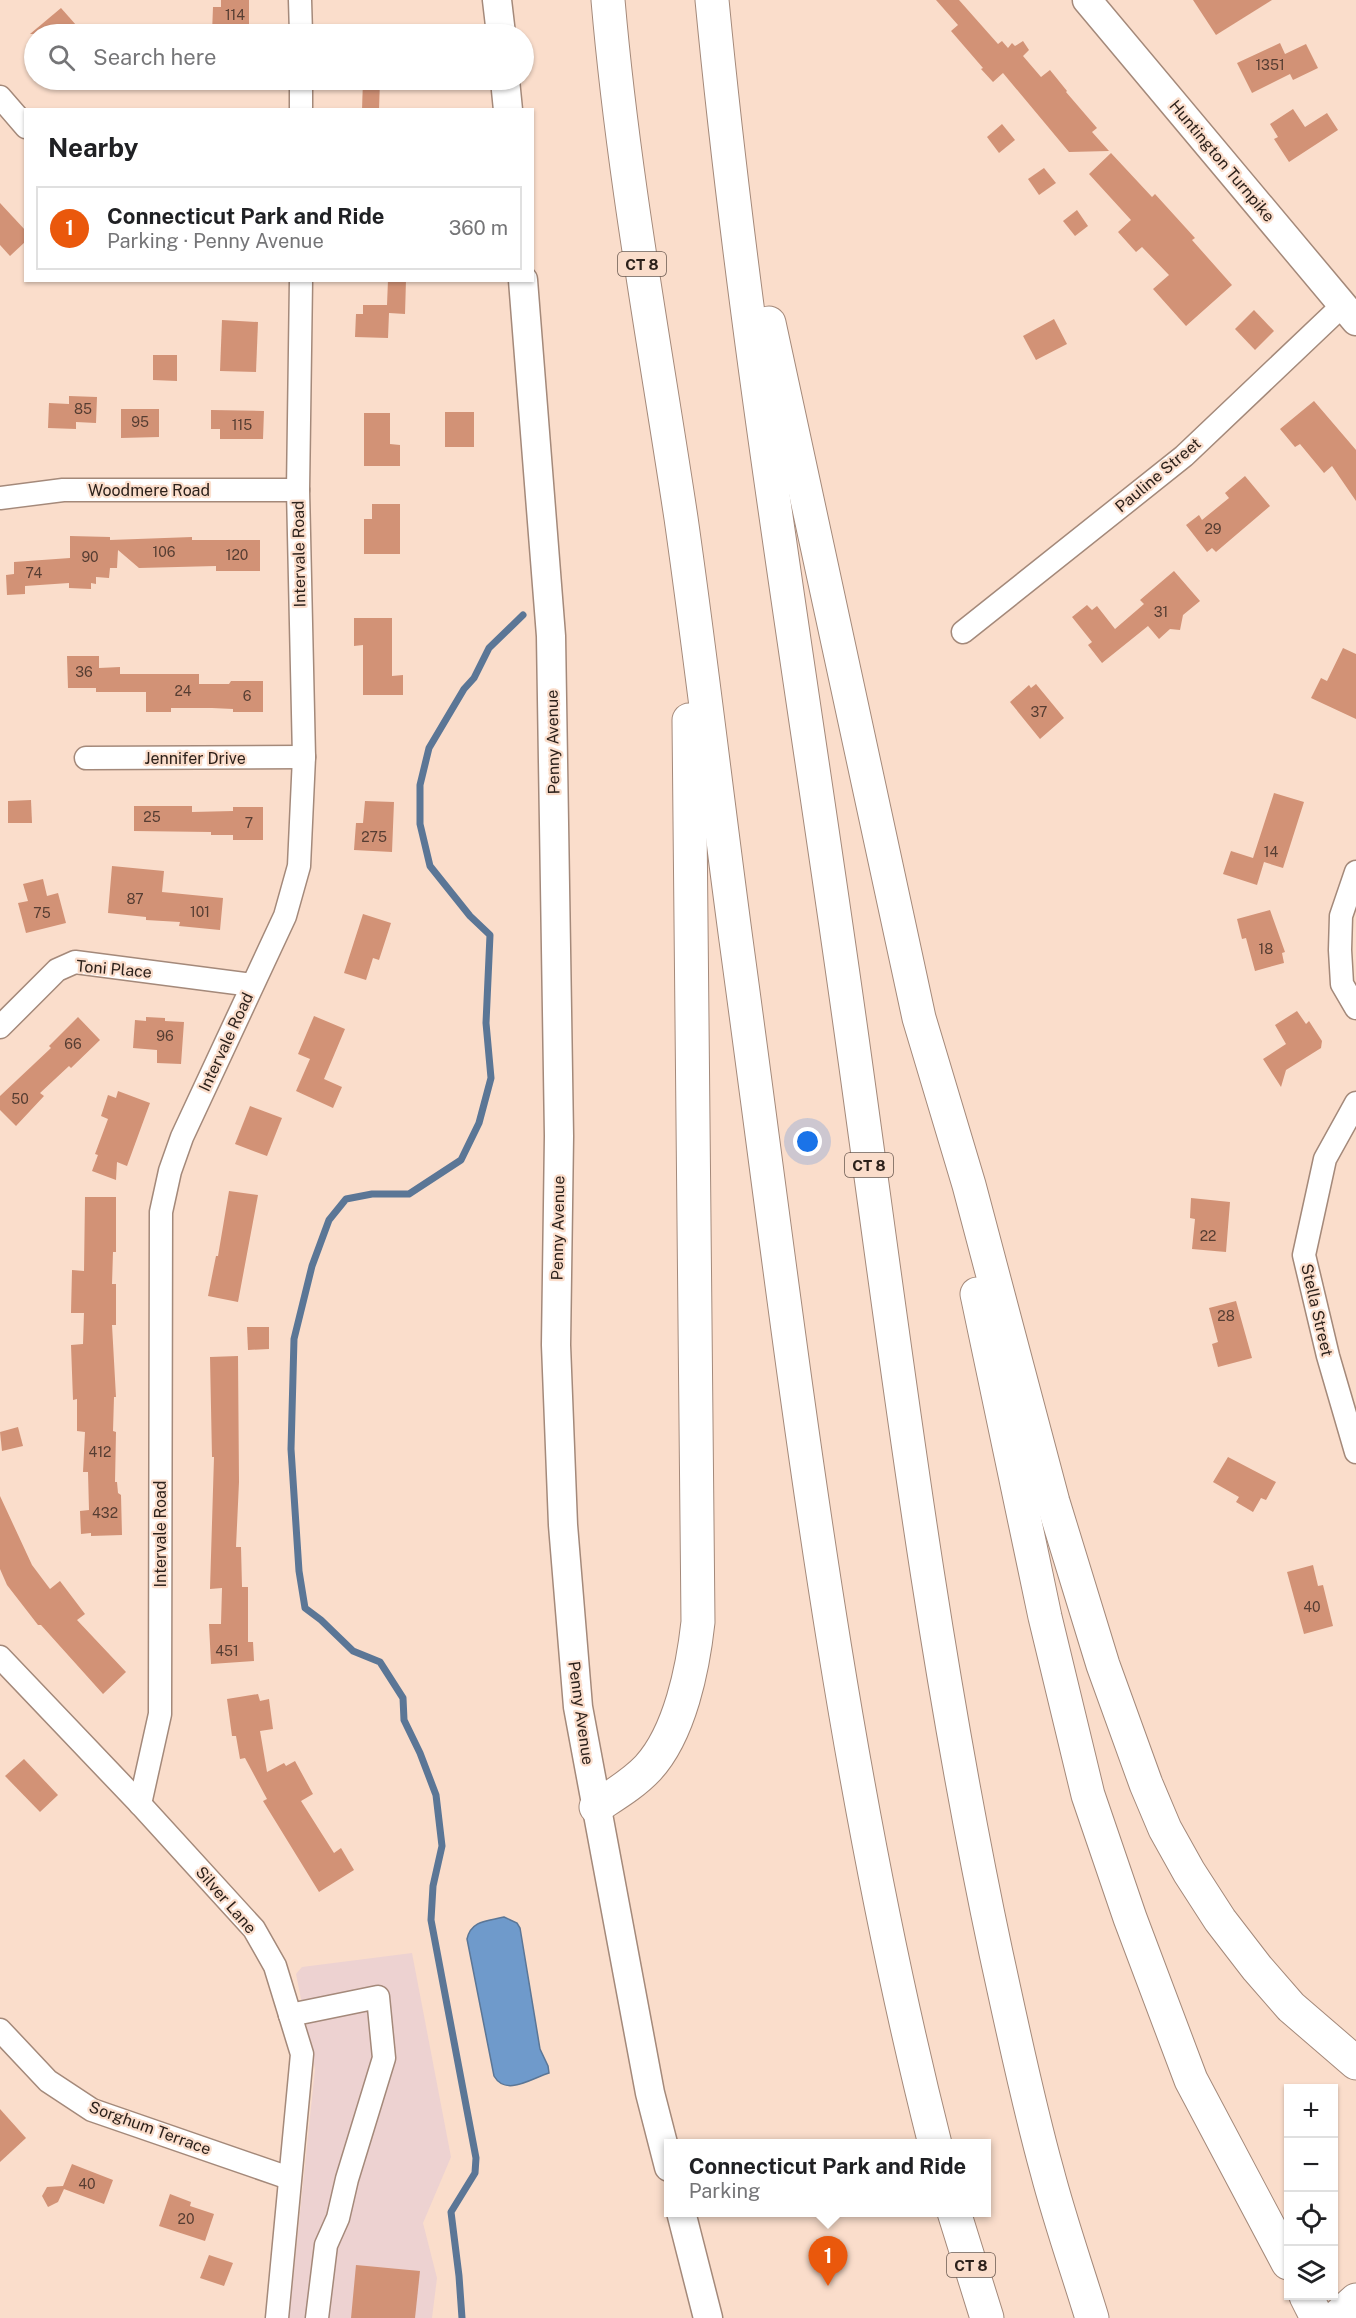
<!DOCTYPE html>
<html lang="en">
<head>
<meta charset="utf-8">
<style>
  body { margin:0; font-family:"Public Sans",sans-serif; background:#f6f6f6; color:#202124 }
  .controls { position:absolute; right:18px; bottom:18px; display:grid; overflow:hidden; border-radius:0px; box-shadow:0 2px 4px #0004 }
  .controls button { width:54px; height:54px; display:grid; place-items:center; padding:0; border:0; border-bottom:2px solid #e0e0e0; background:#fff; color:#202124; font:30px sans-serif }
  .you { position:absolute; left:808px; top:1142px; width:21px; height:21px; margin:-15px; border:4px solid #fff; border-radius:50%; background:#1a73e8; box-shadow:0 0 0 9px #1a73e833 }
  .badge { display:grid; place-items:center; width:39px; height:39px; border-radius:50%; background:#ea580c; color:#fff; font-size:20px; font-weight:700 }
  .pin { position:absolute; translate:-50% -50px; filter:drop-shadow(0 2px 3px #0008) }
  .pin::after { content:''; position:absolute; top:32px; width:21px; height:18px; background:inherit; clip-path:polygon(0 0,100% 0,50% 100%) }
  .popup { position:absolute; left:664px; top:2139px; width:327px; height:78px; box-sizing:border-box; display:grid; place-content:center; border-radius:0px; background:#fff; filter:drop-shadow(0 2px 4px #0005); font-size:20px; white-space:nowrap; color:#757577 }
  .popup b { font-size:22px; color:#202124 }
  .popup::after { content:''; position:absolute; left:50%; top:100%; margin-left:-12px; border:12px solid transparent; border-top-color:#fff }
  .list { margin:0; padding:0; list-style:none }
  h2 { display:flex; justify-content:space-between; align-items:center; height:78px; margin:0; padding:0 24px; font-size:26px }
  h2 small { font-size:20px; font-weight:400; color:#757577 }
  .list li { display:grid; grid-template-columns:39px 1fr auto; gap:18px; align-items:center; box-sizing:border-box; height:84px; margin:0 12px 12px; padding:0 12px; border:2px solid #e0e0e0; border-radius:0px }
  .list b { display:block; font-size:22px; white-space:nowrap }
  .list p { margin:0; font-size:20px; white-space:nowrap; color:#757577 }
  .list em { font-size:20px; font-style:normal; color:#757577 }
  .icon { flex:none; width:33px; height:33px; fill:none; stroke:currentColor; stroke-width:2; stroke-linecap:round; stroke-linejoin:round }
  .map { position:relative; flex:none; width:1356px; height:2318px; overflow:hidden }
  .search { position:absolute; background:#fff; box-shadow:0 2px 4px #0004; left:24px; top:24px; width:510px; height:66px; display:flex; align-items:center; gap:15px; box-sizing:border-box; padding:0 21px; border-radius:33px; color:#757577; font-size:22px }
  .panel { position:absolute; background:#fff; box-shadow:0 2px 4px #0004; left:24px; top:108px; width:510px; height:174px; border-radius:0px }
  .map>svg:first-child { display:block }
  .commercial { fill:#edd2d1 }
  .water { fill:#6f9acb; stroke:#5b7696; stroke-width:1.5 }
  .lines { fill:none; stroke-linecap:round; stroke-linejoin:round }
  .stream { stroke:#5b7696; stroke-width:7 }
  .building { fill:#d29276 }
  .minor-casing { stroke:#a4897a; stroke-width:25 }
  .major-casing { stroke:#a4897a; stroke-width:31 }
  .highway-casing { stroke:#a4897a; stroke-width:35 }
  .minor { stroke:#fff; stroke-width:22 }
  .major { stroke:#fff; stroke-width:28 }
  .highway { stroke:#fff; stroke-width:33 }
  .labels { text-anchor:middle; dominant-baseline:central; stroke-width:4.5; stroke-linejoin:round; paint-order:stroke }
  .number-label { font-size:14px; fill:#563d32 }
  .shield { fill:#faddcb; stroke:#6a5950; stroke-width:1.5 }
  .shield-label { font-size:15px; font-weight:bold; fill:#2c211b }
  .street-label { font-size:16px; fill:#2c211b; stroke:#faddcb }
</style>
</head>
<body>
<div class="map">
<svg width="1356" height="2318" viewBox="0 0 1356 2318">
  <rect width="100%" height="100%" fill="#faddcb"/>
  <path class="commercial" d="M412,1953L451,2157L423,2223L437,2278L432,2318H289L315,2069L296,1974L302,1967Z"/>
  <path class="water" d="M504,1917L517,1923L520,1928L540,2049L548,2066L549,2073C532,2078 506,2097 494,2076L467,1939C471,1920 488,1921 504,1917Z"/>
  <g class="lines">
    <path class="stream" d="M462,2318L459,2276L451,2212L475,2173L476,2158L431,1920L433,1886L442,1846L436,1795L420,1753L404,1720L403,1698L380,1662L353,1651L321,1620L305,1608L299,1571L291,1449L294,1339L312,1266L329,1220L346,1199L372,1194H409L461,1160L479,1123L491,1078L486,1023L490,935L470,916L430,866L420,824V785L429,748L464,689L474,678L489,648L523,615"/>
  </g>
  <g class="building">
    <path d="M221,0H249V33H212L213,7H221Z"/>
    <path d="M936,0H959L998,44L1002,41L1008,48L1012,43L1015,46L1023,41L1029,50L1023,56L1041,77L1050,70L1067,91L1066,92L1097,128L1092,132L1109,151L1069,152L1003,73L993,82L981,69L983,68L951,31L958,25Z"/>
    <path d="M1193,0H1272L1216,35Z"/>
    <path d="M61,8L84,34H30Z"/>
    <path d="M1280,43L1285,54L1306,44L1318,68L1293,80L1290,74L1252,93L1237,63Z"/>
    <path d="M363,80H380L379,110H362Z"/>
    <path d="M1293,109L1305,127L1327,113L1338,130L1289,162L1274,139L1278,137L1270,124Z"/>
    <path d="M1002,124L1015,140L999,153L987,137Z"/>
    <path d="M1111,153L1152,197L1155,194L1195,238L1192,240L1232,285L1186,326L1153,289L1169,275L1142,247L1136,252L1118,232L1131,220L1089,174Z"/>
    <path d="M1044,168L1056,183L1039,195L1028,179Z"/>
    <path d="M0,203L26,231V241L10,256L0,245Z"/>
    <path d="M1077,210L1088,226L1075,236L1063,221Z"/>
    <path d="M388,280H406L405,314L389,313L388,338L355,337L356,314H363V305H387Z"/>
    <path d="M1254,310L1274,331L1255,350L1235,329Z"/>
    <path d="M1054,319L1067,344L1036,360L1023,336Z"/>
    <path d="M222,320L258,322L256,372L220,371Z"/>
    <path d="M153,355H177V381L153,380Z"/>
    <path d="M69,396L97,397L96,423L76,422V429L48,428L49,403L69,404Z"/>
    <path d="M1314,401L1356,450V501L1332,466L1324,473L1300,444L1295,447L1280,429Z"/>
    <path d="M121,409H159V437L121,438Z"/>
    <path d="M211,410L264,411L263,439H220V429H211Z"/>
    <rect x="445" y="412" width="29" height="35"/>
    <path d="M364,413H390V444L400,445V466H364Z"/>
    <path d="M1245,476L1270,506L1216,552L1212,548L1207,552L1186,525L1199,515L1202,520L1229,498L1225,493Z"/>
    <path d="M372,504H400V554H364V519H372Z"/>
    <path d="M70,536L110,537V540L192,537V540H260V571H216V566L139,568L118,550L117,568H110L109,578L96,577V584L91,583V589L69,588V583L25,586V594L7,595L6,575L14,574V562L70,558Z"/>
    <path d="M1174,571L1200,601L1183,615L1180,630L1170,629L1159,639L1148,626L1102,663L1088,645L1092,642L1072,617L1087,605L1092,610L1097,606L1115,629L1144,604L1140,600Z"/>
    <path d="M354,618H392V676L403,675V695H363V645L354,646Z"/>
    <path d="M1343,648L1356,654V719L1311,698L1321,678L1327,681Z"/>
    <path d="M67,656H99V668L120,667V674H199V684H229L231,681H263V712H233V709L212,708H171V712H146V692H96V688H68Z"/>
    <path d="M1036,684L1064,718L1040,739L1010,702L1029,685L1031,688Z"/>
    <path d="M1274,793L1304,802L1283,868L1264,862L1257,885L1223,874L1231,851L1253,858Z"/>
    <path d="M31,800L32,823H8V801Z"/>
    <path d="M365,801L394,802L392,852L354,850L356,823H363Z"/>
    <path d="M134,806H192V812L233,811V807H263V840H233V835H211V832L134,831Z"/>
    <path d="M112,866L164,871L162,892L223,898L220,930L179,926L180,922L146,920V917L108,913Z"/>
    <path d="M43,879L47,896L58,893L66,923L26,933L18,903L28,901L23,884Z"/>
    <path d="M1270,910L1285,952L1282,953L1284,963L1255,971L1246,938L1242,939L1237,919Z"/>
    <path d="M363,914L391,923L379,960L373,958L366,980L344,973Z"/>
    <path d="M1297,1011L1306,1024L1309,1021L1322,1041L1321,1048L1286,1070L1281,1087L1263,1059L1286,1044L1275,1025Z"/>
    <path d="M314,1016L345,1029L324,1079L342,1087L333,1108L296,1091L310,1059L298,1054Z"/>
    <path d="M78,1017L100,1040L71,1068L69,1066L40,1093L44,1096L16,1126L0,1110V1096L51,1048L49,1046Z"/>
    <path d="M146,1017L165,1018V1021L184,1022L181,1064L157,1063V1050L133,1048L135,1020L146,1021Z"/>
    <path d="M118,1091L150,1103L127,1166L117,1162L116,1180L92,1171L98,1155L95,1154L108,1119L101,1116L108,1095L116,1098Z"/>
    <path d="M250,1106L282,1118L267,1156L235,1144Z"/>
    <path d="M229,1191L258,1195L238,1302L208,1296L216,1256H218Z"/>
    <path d="M85,1197H116V1252H113L112,1284H116V1325H112L116,1397H114L113,1431L116,1432L115,1482H117L118,1493L121,1495L122,1535L91,1536V1533L81,1534L80,1511L89,1510L88,1472H83L85,1432L77,1431V1399L73,1400L71,1345L83,1344L84,1313H71L72,1270L84,1271Z"/>
    <path d="M1191,1198L1230,1202L1226,1252L1192,1249L1195,1219L1190,1218Z"/>
    <path d="M1236,1301L1252,1358L1218,1367L1212,1344L1218,1342L1209,1308Z"/>
    <path d="M247,1327H269V1349L248,1350Z"/>
    <path d="M238,1356L239,1482L236,1547H241L242,1587H248V1642H253L254,1661L211,1664L209,1624H221L222,1588L210,1589L214,1457H212L210,1357Z"/>
    <path d="M18,1427L23,1446L2,1451L0,1432Z"/>
    <path d="M1228,1457L1276,1482L1266,1500L1261,1498L1253,1512L1236,1502L1239,1497L1213,1482Z"/>
    <path d="M0,1496L32,1565L50,1589L60,1581L85,1614L77,1620L126,1672L103,1694L41,1625H38L7,1585L0,1569Z"/>
    <path d="M1313,1565L1318,1586L1323,1585L1333,1626L1304,1634L1287,1572Z"/>
    <path d="M258,1694L260,1701L269,1699L273,1729L260,1731L267,1772L284,1763L286,1766L295,1761L313,1794L301,1801L334,1853L341,1848L354,1870L319,1892L263,1801L267,1799L245,1758L240,1759L236,1736H232L227,1699Z"/>
    <path d="M24,1759L58,1795L40,1812L5,1776Z"/>
    <path d="M0,2109L26,2138L0,2162Z"/>
    <path d="M72,2164L113,2180L104,2204L64,2189L58,2202L48,2207L42,2196L47,2187L63,2186Z"/>
    <path d="M170,2194L191,2202L190,2206L214,2214L205,2241L159,2226Z"/>
    <path d="M209,2255L233,2263L224,2286L200,2278Z"/>
    <path d="M356,2265L420,2271L415,2318H351Z"/>
  </g>
  <g class="lines">
    <defs>
      <g id="minor">
        <path d="M300,0L301,34"/>
        <path d="M301,80V110"/>
        <path d="M0,97L26,127"/>
        <path d="M0,498L63,490H298"/>
        <path d="M963,632L1184,456L1343,305"/>
        <path d="M86,758L304,757"/>
        <path d="M1356,872L1341,916L1340,950L1342,984L1356,1008"/>
        <path d="M0,1027L57,970L75,962L252,985"/>
        <path d="M1356,1103L1325,1159L1304,1255L1328,1356L1356,1452"/>
        <path d="M0,1657L140,1804L254,1929L275,1966L302,2054L277,2318"/>
        <path d="M140,1804L160,1714L161,1212L170,1171L182,1137L285,916L299,866L304,757L298,490L301,280"/>
        <path d="M290,2015L378,1997L384,2058L347,2179L338,2218L326,2245L317,2318"/>
        <path d="M0,2030L48,2081L92,2110L289,2178"/>
      </g>
      <g id="major">
        <path d="M497,0L501,34"/>
        <path d="M1087,0L1356,321"/>
        <path d="M505,80L508,110"/>
        <path d="M523,280L551,636L559,1136L556,1345L563,1525L578,1707L650,2093L669,2167"/>
        <path d="M681,2212L708,2318"/>
      </g>
      <g id="highway">
        <path d="M608,0C623,174 655,346 681,518C701,658 717,799 736,940C791,1342 835,1749 935,2144"/>
        <path d="M712,0C745,345 803,687 851,1031C894,1339 931,1648 996,1953C1012,2026 1027,2099 1047,2171C1060,2221 1077,2269 1092,2318"/>
        <path d="M769,323L919,1018L969,1185L1053,1502L1103,1665L1146,1784L1165,1829L1189,1872L1220,1920L1257,1968L1291,2007L1356,2063"/>
        <path d="M977,1294L1045,1617L1088,1795L1130,1918L1191,2080L1288,2263"/>
        <path d="M596,1807C614,1795 633,1784 648,1768C680,1733 693,1668 698,1622L689,720"/>
        <path d="M954,2212L987,2318"/>
        <path d="M1306,2296L1317,2318"/>
        <path d="M1336,2318L1356,2300"/>
      </g>
    </defs>
    <use href="#minor" class="minor-casing"/>
    <use href="#major" class="major-casing"/>
    <use href="#highway" class="highway-casing"/>
    <use href="#minor" class="minor"/>
    <use href="#major" class="major"/>
    <use href="#highway" class="highway"/>
  </g>
  <g class="labels">
    <g class="number-label">
      <text x="235" y="15">114</text>
      <text x="1270" y="65">1351</text>
      <text x="83" y="409">85</text>
      <text x="140" y="422">95</text>
      <text x="242" y="425">115</text>
      <text x="1213" y="529">29</text>
      <text x="164" y="552">106</text>
      <text x="237" y="555">120</text>
      <text x="90" y="557">90</text>
      <text x="34" y="573">74</text>
      <text x="1161" y="612">31</text>
      <text x="84" y="672">36</text>
      <text x="183" y="691">24</text>
      <text x="247" y="696">6</text>
      <text x="1039" y="712">37</text>
      <text x="152" y="817">25</text>
      <text x="249" y="823">7</text>
      <text x="374" y="837">275</text>
      <text x="1271" y="852">14</text>
      <text x="135" y="899">87</text>
      <text x="200" y="912">101</text>
      <text x="42" y="913">75</text>
      <text x="1266" y="949">18</text>
      <text x="165" y="1036">96</text>
      <text x="73" y="1044">66</text>
      <text x="20" y="1099">50</text>
      <text x="1208" y="1236">22</text>
      <text x="1226" y="1316">28</text>
      <text x="100" y="1452">412</text>
      <text x="105" y="1513">432</text>
      <text x="1312" y="1607">40</text>
      <text x="227" y="1651">451</text>
      <text x="87" y="2184">40</text>
      <text x="186" y="2219">20</text>
    </g>
    <g class="shield">
      <rect x="618" y="252" width="48" height="24" rx="4.5"/>
      <rect x="845" y="1153" width="48" height="24" rx="4.5"/>
      <rect x="947" y="2253" width="48" height="24" rx="4.5"/>
    </g>
    <g class="shield-label">
      <text x="642" y="264">CT 8</text>
      <text x="869" y="1165">CT 8</text>
      <text x="971" y="2265">CT 8</text>
    </g>
    <g class="street-label">
      <text transform="translate(1222 161) rotate(50)">Huntington Turnpike</text>
      <text transform="translate(1158 475) rotate(-40)">Pauline Street</text>
      <text x="149" y="490">Woodmere Road</text>
      <text transform="translate(299 554) rotate(-91)">Intervale Road</text>
      <text transform="translate(553 742) rotate(-91)">Penny Avenue</text>
      <text x="195" y="758">Jennifer Drive</text>
      <text transform="translate(114 969) rotate(5)">Toni Place</text>
      <text transform="translate(226 1042) rotate(-65)">Intervale Road</text>
      <text transform="translate(558 1228) rotate(-89)">Penny Avenue</text>
      <text transform="translate(1317 1310) rotate(77)">Stella Street</text>
      <text transform="translate(160 1534) rotate(-90)">Intervale Road</text>
      <text transform="translate(581 1713) rotate(82)">Penny Avenue</text>
      <text transform="translate(226 1900) rotate(49)">Silver Lane</text>
      <text transform="translate(150 2128) rotate(20)">Sorghum Terrace</text>
    </g>
  </g>
</svg>
<div class="controls">
<button>+</button>
<button>−</button>
<button><svg class="icon" aria-label="locate" viewBox="0 0 24 24"><circle cx="12" cy="12" r="6"/><path d="M12 2v4M12 18v4M2 12h4M18 12h4"/></svg></button>
<button><svg class="icon" aria-label="layers" viewBox="0 0 24 24"><path d="M12 4l9 5-9 5-9-5zM3 14l9 5 9-5"/></svg></button>
</div>
<div class="you"></div>
<div class="pin badge" style="left:828px;top:2286px">1</div>
<div class="popup"><b>Connecticut Park and Ride</b>Parking</div>
<div class="search"><svg class="icon" aria-label="search" viewBox="0 0 24 24"><circle cx="10" cy="10" r="6"/><path d="M15 15l6 6"/></svg>Search here</div>
<section class="panel">
<h2>Nearby<small></small></h2>
<ul class="list">
<li><span class="badge">1</span><div><b>Connecticut Park and Ride</b><p>Parking · Penny Avenue</p></div><em>360 m</em></li>
</ul>
</section>
</div>
</body>
</html>
